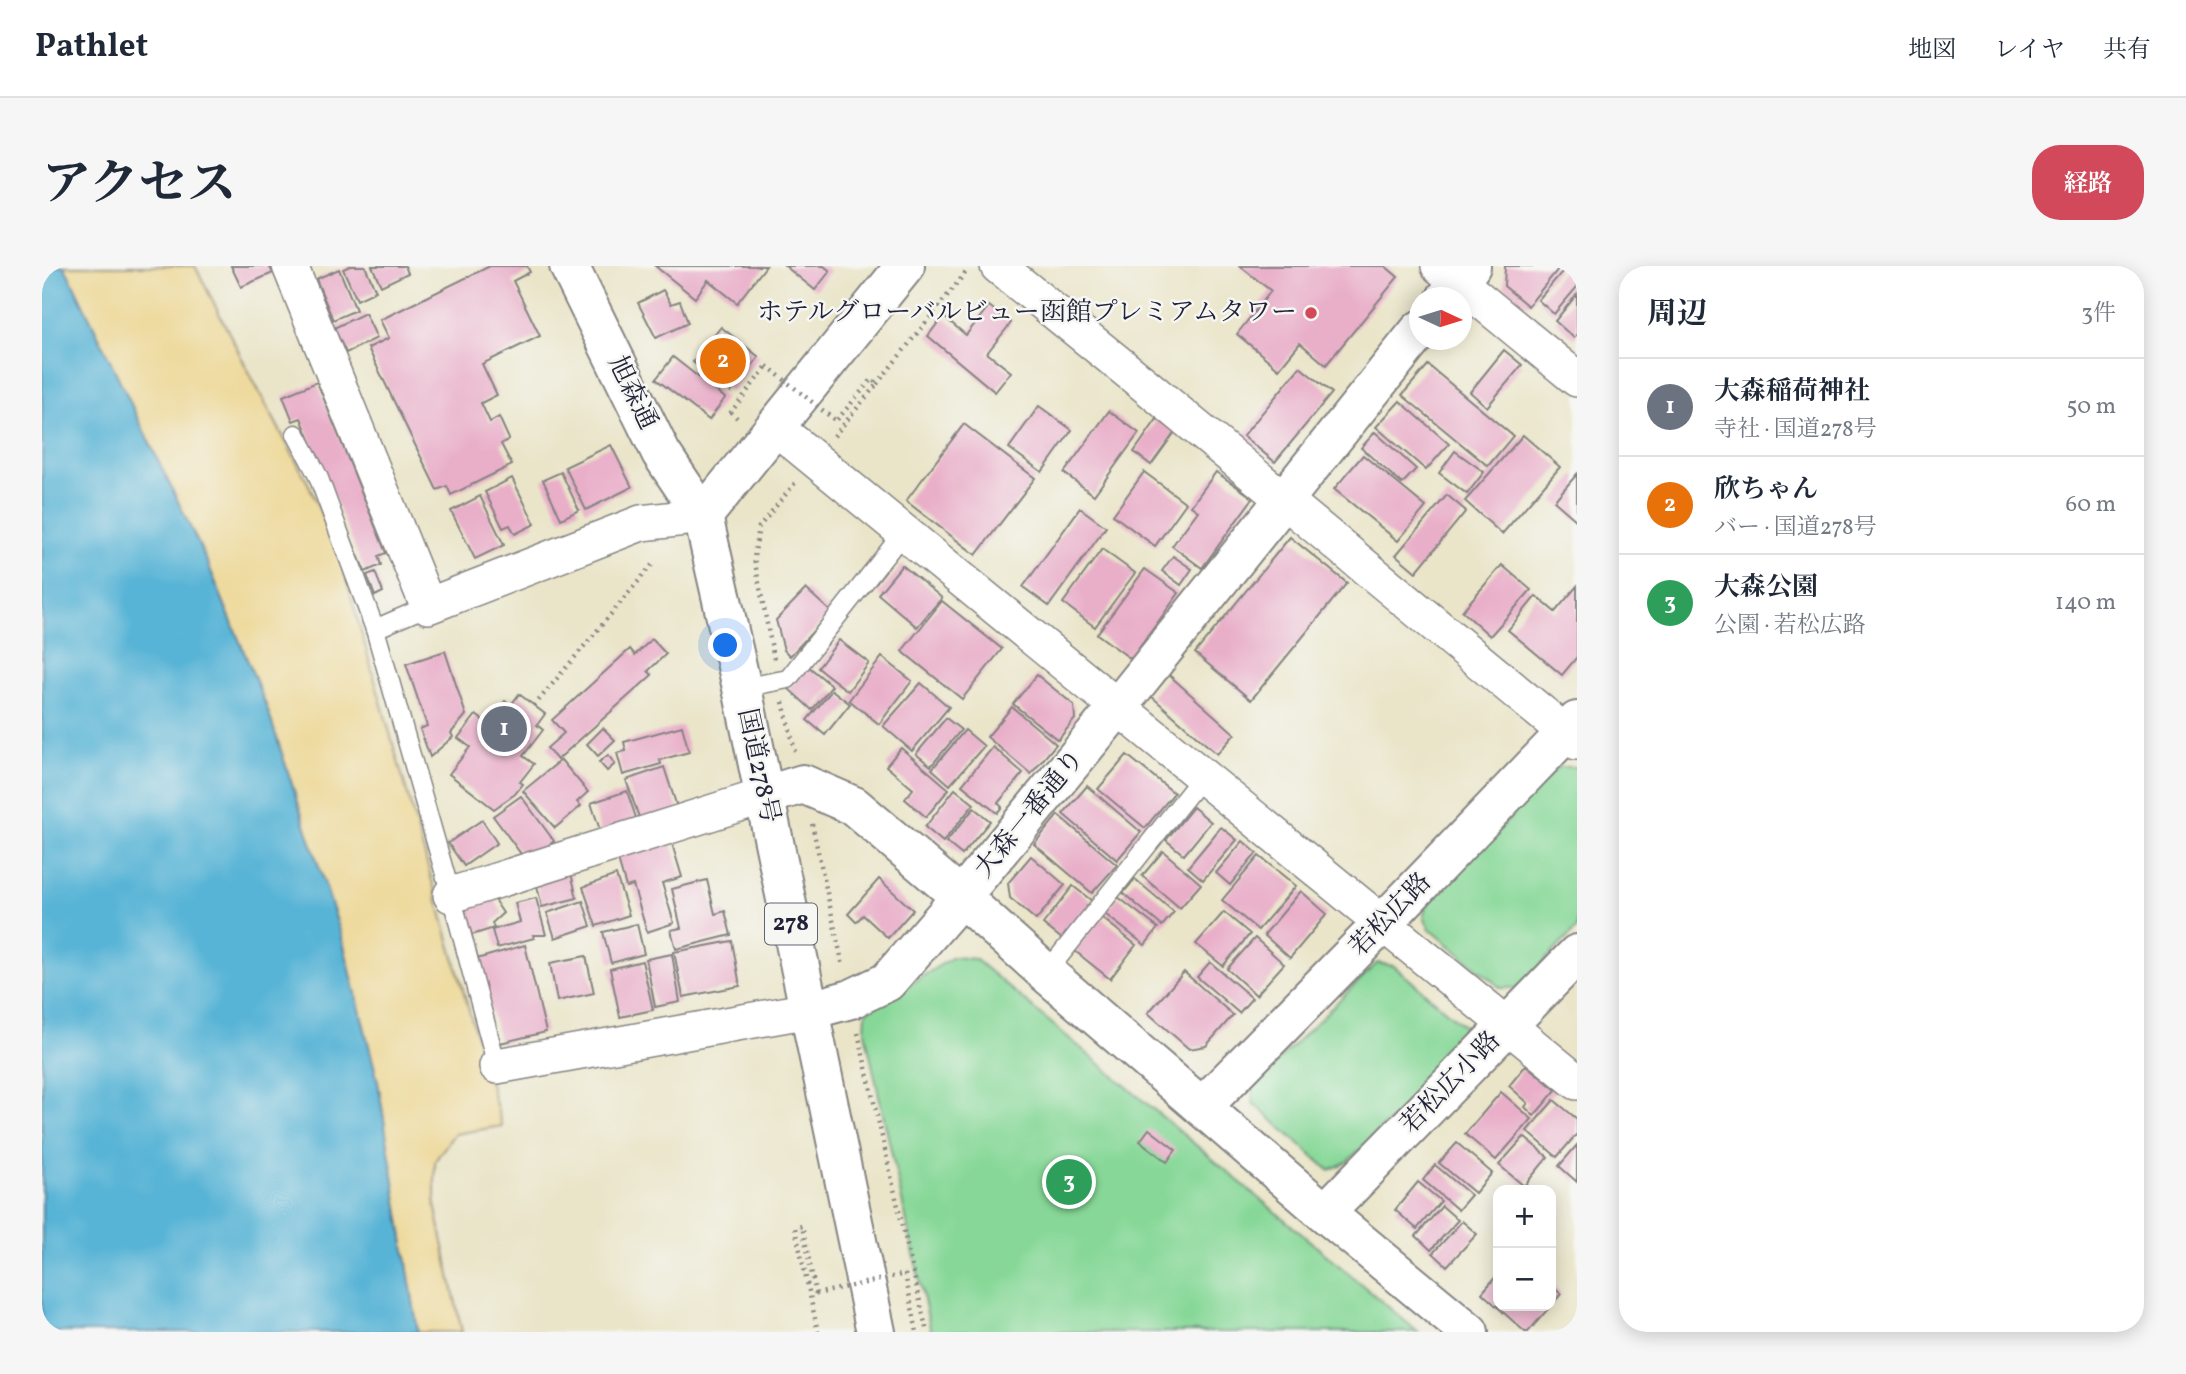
<!DOCTYPE html>
<html lang="ja">
<head>
<meta charset="utf-8">
<style>
  body { margin:0; font-family:Vollkorn,"Noto Serif JP",serif; background:#f6f6f7; color:#1f2937 }
  .controls { position:absolute; right:21px; bottom:21px; display:grid; overflow:hidden; border-radius:14px; box-shadow:0 4px 18px #0003 }
  .controls button { width:63px; height:63px; display:grid; place-items:center; padding:0; border:0; border-bottom:2px solid #e0e1e3; background:#fff; color:#1f2937; font:35px sans-serif }
  .compass { position:absolute; left:1367px; top:21px; width:63px; height:63px; border-radius:50%; background:#fff; box-shadow:0 4px 18px #0003; rotate:94deg }
  .you { position:absolute; left:684px; top:380px; width:24px; height:24px; margin:-18px; border:5px solid #fff; border-radius:50%; background:#1a73e8; box-shadow:0 0 0 10px #1a73e833 }
  .badge { display:grid; place-items:center; width:46px; height:46px; border-radius:50%; background:#d1495b; color:#fff; font-size:23px; font-weight:700 }
  .pin { position:absolute; translate:-50% -50%; border:4px solid #fff; box-shadow:0 2px 7px #0006 }
  .list { margin:0; padding:0; list-style:none }
  h2 { display:flex; justify-content:space-between; align-items:center; height:91px; margin:0; padding:0 28px; font-size:30px }
  h2 small { font-size:23px; font-weight:400; color:#747a83 }
  .list li { display:grid; grid-template-columns:46px 1fr auto; gap:21px; align-items:center; box-sizing:border-box; height:98px; padding:0 28px; border-top:2px solid #e0e1e3 }
  .list b { display:block; font-size:26px; white-space:nowrap }
  .list p { margin:0; font-size:23px; white-space:nowrap; color:#747a83 }
  .list em { font-size:23px; font-style:normal; color:#747a83 }
  .map { position:relative; flex:none; width:1535px; height:1066px; overflow:hidden; border-radius:28px }
  header { display:flex; align-items:center; gap:42px; box-sizing:border-box; height:98px; padding:0 35px; background:#fff; border-bottom:2px solid #e0e1e3 }
  header strong { font-size:33px }
  nav { display:flex; gap:38px; margin-inline-start:auto; font-size:24px }
  .intro { display:flex; align-items:center; justify-content:space-between; box-sizing:border-box; height:168px; padding:0 42px }
  h1 { margin:0; font-size:49px }
  .button { padding:18px 32px; border-radius:28px; background:#d1495b; color:#fff; font-size:24px; font-weight:700 }
  main { display:flex; gap:42px; padding:0 42px }
  aside { flex:1; background:#fff; border-radius:28px; box-shadow:0 4px 18px #0003 }
  .map>svg:first-child { display:block }
  .green { fill:#87d898; stroke:#547d6a; stroke-width:2 }
  .sand { fill:#eeda9e; stroke:#887e6c; stroke-width:2 }
  .water { fill:#58b4d6; stroke:#3d6b88; stroke-width:2 }
  .building { fill:#e9afc9 }
  .lines { fill:none; stroke-linecap:round; stroke-linejoin:round }
  .service-casing { stroke:#868482; stroke-width:21 }
  .minor-casing { stroke:#868482; stroke-width:38 }
  .tertiary-casing { stroke:#868482; stroke-width:42 }
  .trunk-casing { stroke:#868482; stroke-width:42 }
  .path { stroke:#868482; stroke-width:4.5; stroke-dasharray:2 5; stroke-linecap:butt }
  .service { stroke:#fff; stroke-width:18 }
  .minor { stroke:#fff; stroke-width:35 }
  .tertiary { stroke:#fff; stroke-width:38 }
  .trunk { stroke:#fff; stroke-width:38 }
  .path-bridge { stroke:#868482; stroke-width:4.5; stroke-dasharray:2 5; stroke-linecap:butt }
  .poi-dot { fill:#d1495b; stroke:#f6f6f2; stroke-width:2.5 }
  .labels { text-anchor:middle; dominant-baseline:central; stroke-width:5; stroke-linejoin:round; paint-order:stroke }
  .shield { fill:#f6f6f2; stroke:#626272; stroke-width:2 }
  .shield-label { font-size:24px; font-weight:bold; fill:#22223b }
  .poi-label { font-size:26px; fill:#22223b; stroke:#f6f6f2; text-anchor:end }
  .street-label { font-size:26px; fill:#22223b; stroke:#f6f6f2 }
</style>
</head>
<body>
<header>
<strong>Pathlet</strong>
<nav><a>地図</a><a>レイヤ</a><a>共有</a></nav>
</header>
<div class="intro"><h1>アクセス</h1><a class="button">経路</a></div>
<main>
<div class="map">
<svg width="1535" height="1066" viewBox="0 0 1535 1066">
  <rect width="100%" height="100%" fill="#f6f6f2"/>
  <filter id="ink" filterUnits="userSpaceOnUse"><feTurbulence type="fractalNoise" baseFrequency=".0143" numOctaves="2"/><feDisplacementMap in="SourceGraphic" scale="14" xChannelSelector="R" yChannelSelector="G"/><feConvolveMatrix kernelMatrix="1 2 1 2 8 2 1 2 1" color-interpolation-filters="sRGB"/></filter>
  <filter id="wash" filterUnits="userSpaceOnUse"><feTurbulence type="fractalNoise" baseFrequency=".00686" numOctaves="4" result="noise"/><feDisplacementMap in="SourceGraphic" scale="28" xChannelSelector="R" yChannelSelector="G"/><feGaussianBlur stdDeviation="1.57" result="paint"/><feColorMatrix in="noise" values="0 0 0 0 0 0 0 0 0 0 0 0 0 0 0 0 0 1.4 0 .05"/><feComposite in="paint" operator="in"/></filter>
  <g filter="url(#wash)">
    <rect width="100%" height="100%" fill="#eae5c9"/>
    <g class="green">
      <path d="M1516,501H1535V662L1476,722H1459L1388,663L1382,652L1383,641Z"/>
      <path d="M911,691L933,693L1376,1066H889L823,766L824,746Z"/>
      <path d="M1335,697L1352,700L1424,762L1425,780L1305,896L1287,904L1211,837L1210,820Z"/>
    </g>
    <path class="sand" d="M22,0H153L212,116L267,219L298,292L460,860L412,868L393,895V939L420,1066H376L336,816L299,668L225,442L166,298Z"/>
    <path class="water" d="M0,0H22L29,13L166,298L225,442L299,668L336,816L376,1066H0Z"/>
    <g id="blocks">
      <g class="building">
        <path d="M189,0H227L231,7L199,21Z"/>
        <path d="M308,0H323L334,25L315,34L301,3Z"/>
        <path d="M330,0H363L366,7L339,20Z"/>
        <path d="M448,0H485L488,6L471,15L498,70L440,98L455,129L439,137L448,156L457,151L467,173L459,178L470,199L409,229L405,220L395,224L326,82L347,72L338,54Z"/>
        <path d="M613,0H724L695,37L666,14L653,32Z"/>
        <path d="M743,0H782L788,5L773,24Z"/>
        <path d="M1198,0H1343L1356,11L1284,99L1258,77L1237,103L1195,68L1229,25Z"/>
        <path d="M1463,0H1514L1517,2L1486,40L1462,20Z"/>
        <path d="M1525,0L1535,1V21L1512,48L1496,34Z"/>
        <path d="M297,3L314,44L291,54L274,13Z"/>
        <path d="M621,24L629,38L638,35L646,57L614,72L596,37Z"/>
        <path d="M1535,28V68L1532,72L1513,55Z"/>
        <path d="M947,40L969,57L945,87L969,106L953,126L886,70L901,50L924,69Z"/>
        <path d="M323,47L335,72L304,87L292,62Z"/>
        <path d="M679,61L717,91L689,126L651,96Z"/>
        <path d="M1462,84L1480,99L1445,141L1428,126Z"/>
        <path d="M631,91L683,132L667,154L614,113Z"/>
        <path d="M1386,99L1471,170L1446,200L1360,129Z"/>
        <path d="M1258,101L1290,127L1233,196L1201,170Z"/>
        <path d="M275,116L344,287L336,290L339,299L323,306L259,152L251,155L241,130Z"/>
        <path d="M1358,135L1407,178L1384,204L1334,161Z"/>
        <path d="M997,140L1030,164L1000,206L967,182Z"/>
        <path d="M1067,145L1097,167L1052,229L1022,207Z"/>
        <path d="M1115,153L1133,166L1109,199L1092,186Z"/>
        <path d="M922,158L993,212L934,289L864,235Z"/>
        <path d="M1333,166L1374,203L1360,218L1319,182Z"/>
        <path d="M1481,169L1518,201L1460,268L1423,235Z"/>
        <path d="M569,179L590,221L544,244L523,201Z"/>
        <path d="M1413,185L1442,206L1425,228L1397,207Z"/>
        <path d="M1321,189L1384,241L1356,275L1292,223Z"/>
        <path d="M519,206L537,244L519,253L501,214Z"/>
        <path d="M1102,206L1144,237L1113,280L1071,249Z"/>
        <path d="M1174,206L1211,232L1160,302L1130,280L1156,245L1149,240Z"/>
        <path d="M1535,208V255L1512,235Z"/>
        <path d="M470,212L493,258L473,268L468,259L461,262L443,226Z"/>
        <path d="M1405,229L1424,245L1374,306L1354,289Z"/>
        <path d="M438,230L462,279L433,293L409,245Z"/>
        <path d="M1038,242L1064,261L1007,340L981,321Z"/>
        <path d="M1248,271L1305,317L1209,434L1153,387Z"/>
        <path d="M1060,283L1093,307L1053,361L1021,337Z"/>
        <path d="M1131,290L1150,303L1139,319L1120,305Z"/>
        <path d="M860,299L900,332L875,361L836,328Z"/>
        <path d="M1460,299L1489,324L1448,370L1420,345Z"/>
        <path d="M1103,303L1137,327L1089,393L1055,368Z"/>
        <path d="M333,306L341,326L333,330L325,309Z"/>
        <path d="M1535,320V391L1520,409L1466,364L1494,330L1513,346Z"/>
        <path d="M764,323L789,346L748,390L742,384L734,354Z"/>
        <path d="M900,335L960,383L920,433L860,385Z"/>
        <path d="M610,373L624,388L606,405L610,409L515,494L505,482L522,467L510,454L588,383L593,389Z"/>
        <path d="M797,374L827,397L806,425L776,402Z"/>
        <path d="M403,385L424,449L409,467L411,471L388,491L378,463L385,460L364,398Z"/>
        <path d="M840,391L870,415L837,458L807,434Z"/>
        <path d="M766,400L790,420L770,444L747,423Z"/>
        <path d="M995,409L1032,439L1033,453L1016,474L971,438Z"/>
        <path d="M1127,409L1193,468L1175,488L1109,430Z"/>
        <path d="M879,417L907,441L870,485L841,460Z"/>
        <path d="M790,424L808,438L783,469L765,454Z"/>
        <path d="M477,428L503,448L495,459L501,464L481,490L492,498L478,516L481,518L473,528L452,543L407,508L428,481L416,472L434,449L446,458L463,435L469,439Z"/>
        <path d="M970,441L1014,478L989,508L945,471Z"/>
        <path d="M904,452L919,464L889,500L874,488Z"/>
        <path d="M640,460L647,486L618,494L619,498L581,509L575,487L584,485L582,476Z"/>
        <path d="M561,462L573,474L556,490L545,478Z"/>
        <path d="M923,464L942,480L908,519L890,503Z"/>
        <path d="M951,481L981,507L956,537L960,541L955,547L920,519Z"/>
        <path d="M859,482L907,523L884,551L863,533L871,523L844,500Z"/>
        <path d="M566,489L573,498L565,505L557,496Z"/>
        <path d="M1085,489L1132,527L1103,562L1056,523Z"/>
        <path d="M519,494L546,526L535,536L539,540L513,562L481,525Z"/>
        <path d="M622,501L636,544L599,557L584,514Z"/>
        <path d="M1045,520L1099,566L1075,594L1021,548Z"/>
        <path d="M913,523L932,538L901,576L883,561Z"/>
        <path d="M585,525L597,561L561,573L549,537Z"/>
        <path d="M479,530L512,575L485,596L451,550Z"/>
        <path d="M1151,541L1169,556L1142,589L1124,574Z"/>
        <path d="M932,542L948,555L920,589L904,576Z"/>
        <path d="M1016,549L1075,599L1050,627L992,578Z"/>
        <path d="M440,554L455,577L422,600L406,577Z"/>
        <path d="M1179,561L1195,574L1161,614L1146,601Z"/>
        <path d="M628,571L640,611L620,617L632,657L605,666L591,619L584,621L574,587Z"/>
        <path d="M1201,575L1215,587L1188,619L1174,607Z"/>
        <path d="M1121,585L1159,618L1138,642L1100,610Z"/>
        <path d="M989,590L1023,619L994,654L968,632L966,617Z"/>
        <path d="M1217,590L1254,620L1216,664L1180,634Z"/>
        <path d="M529,607L535,632L500,641L494,616Z"/>
        <path d="M574,609L587,649L554,660L541,621Z"/>
        <path d="M837,613L871,644L846,672L821,649L814,656L806,648Z"/>
        <path d="M1093,613L1132,646L1120,660L1081,627Z"/>
        <path d="M665,614L673,648L683,645L689,669L634,683L629,664L639,662L630,623Z"/>
        <path d="M1031,620L1050,635L1020,673L1001,658Z"/>
        <path d="M1259,625L1285,648L1248,692L1222,669Z"/>
        <path d="M449,629L461,647L450,657L452,662L430,669L420,638Z"/>
        <path d="M1076,631L1116,662L1103,679L1063,648Z"/>
        <path d="M494,632L504,669H491L492,672L455,682L450,664L478,656L473,637Z"/>
        <path d="M541,635L549,660L513,672L505,647Z"/>
        <path d="M1182,646L1208,668L1181,700L1154,678Z"/>
        <path d="M1059,651L1094,679L1068,713L1033,685Z"/>
        <path d="M595,658L602,688L569,697L561,666Z"/>
        <path d="M1213,672L1242,698L1214,729L1185,703Z"/>
        <path d="M690,675L698,720L641,731L632,686Z"/>
        <path d="M483,679L504,766L458,777L435,693Z"/>
        <path d="M630,688L638,736L613,741L604,693Z"/>
        <path d="M544,690L552,727L515,735L508,697Z"/>
        <path d="M600,695L611,744L578,751L568,703Z"/>
        <path d="M1168,696L1210,732L1197,747L1155,711Z"/>
        <path d="M1142,706L1191,749L1164,780L1147,783L1106,747Z"/>
        <path d="M1484,799L1514,824L1492,850L1483,841L1486,837L1467,820Z"/>
        <path d="M1459,826L1490,853L1454,894L1423,868Z"/>
        <path d="M1512,834L1535,853V868L1515,891L1485,865Z"/>
        <path d="M1107,863L1134,884L1125,896L1098,875Z"/>
        <path d="M1482,871L1506,891L1482,920L1457,899Z"/>
        <path d="M1415,877L1450,907L1433,927L1397,897Z"/>
        <path d="M1535,879V916L1517,900Z"/>
        <path d="M1393,899L1429,929L1416,944L1381,914Z"/>
        <path d="M1376,916L1399,935L1375,963L1353,944Z"/>
        <path d="M1400,940L1416,954L1389,984L1374,970Z"/>
        <path d="M1420,955L1435,968L1405,1000L1391,987Z"/>
        <path d="M1456,1008V1040H1509V1019L1519,1028L1486,1066H1483L1440,1027Z"/>
      </g>
    </g>
  </g>
  <g filter="url(#ink)">
    <use href="#blocks" fill-opacity="0" stroke="#868482" stroke-width="2"/>
    <g class="lines">
      <defs>
        <g id="service">
          <path d="M254,168L276,210L333,363"/>
          <path d="M386,340L333,363L409,629L455,800"/>
          <path d="M700,422L746,413L861,267"/>
          <path d="M1004,707L1160,511"/>
        </g>
        <g id="minor">
          <path d="M248,0L386,340L599,257L661,250"/>
          <path d="M956,0L1103,119L1535,476"/>
          <path d="M1397,0L1535,113"/>
          <path d="M733,161L1535,816"/>
          <path d="M409,629L722,530"/>
          <path d="M455,800L768,744"/>
        </g>
        <g id="tertiary">
          <path d="M527,0L619,187L661,250"/>
          <path d="M1404,32L1429,0"/>
          <path d="M722,530L761,518L812,540L919,631L1004,707L1283,947L1427,1066"/>
          <path d="M768,744L809,733L845,716L919,631L1075,442L1378,64"/>
          <path d="M1160,841L1341,657L1535,455"/>
          <path d="M1283,947L1535,688"/>
        </g>
        <path id="trunk" d="M834,1066L700,422L661,250L863,0"/>
      </defs>
      <use href="#service" class="service-casing"/>
      <use href="#minor" class="minor-casing"/>
      <use href="#tertiary" class="tertiary-casing"/>
      <use href="#trunk" class="trunk-casing"/>
      <g class="path">
        <path d="M835,118L924,6"/>
        <path d="M695,152L689,146L725,100"/>
        <path d="M792,170L835,118L830,113L794,155"/>
        <path d="M732,393L712,292L717,261L753,217"/>
        <path d="M741,436L753,485"/>
        <path d="M492,440L610,299"/>
        <path d="M770,558L801,700"/>
        <path d="M816,767L885,1066"/>
        <path d="M863,1008L875,1066"/>
        <path d="M774,1028L760,960L753,962L776,1066"/>
      </g>
      <use href="#service" class="service"/>
      <use href="#minor" class="minor"/>
      <use href="#tertiary" class="tertiary"/>
      <use href="#trunk" class="trunk"/>
      <g class="path-bridge">
        <path d="M725,100L794,155"/>
        <path d="M774,1028L863,1008"/>
      </g>
    </g>
  </g>
  <circle class="poi-dot" cx="1269" cy="47" r="7"/>
  <g class="labels">
    <rect class="shield" x="723" y="637.5" width="52" height="41" rx="5"/>
    <g class="shield-label">
      <text x="749" y="658">278</text>
    </g>
    <g class="poi-label">
      <text x="1255" y="47">ホテルグローバルビュー函館プレミアムタワー</text>
    </g>
    <g class="street-label">
      <text transform="translate(590 127) rotate(64)">旭森通</text>
      <text transform="translate(716 500) rotate(78)">国道278号</text>
      <text transform="translate(988 548) rotate(-51)">大森一番通り</text>
      <text transform="translate(1349 649) rotate(-46)">若松広路</text>
      <text transform="translate(1409 817) rotate(-46)">若松広小路</text>
    </g>
  </g>
</svg>
<div class="controls">
<button>+</button>
<button>−</button>
</div>
<svg class="compass" viewBox="-18 -18 36 36"><path d="M0-13l5 13h-10z" fill="#e53935"/><path d="M0 13l5-13h-10z" fill="#747a83"/></svg>
<div class="you"></div>
<div class="pin badge" style="left:462px;top:463px;background:#6b7280">1</div>
<div class="pin badge" style="left:681px;top:95px;background:#e8710a">2</div>
<div class="pin badge" style="left:1027px;top:916px;background:#2e9e5b">3</div>
</div>
<aside>
<h2>周辺<small>3件</small></h2>
<ul class="list">
<li><span class="badge" style="background:#6b7280">1</span><div><b>大森稲荷神社</b><p>寺社 · 国道278号</p></div><em>50 m</em></li>
<li><span class="badge" style="background:#e8710a">2</span><div><b>欣ちゃん</b><p>バー · 国道278号</p></div><em>60 m</em></li>
<li><span class="badge" style="background:#2e9e5b">3</span><div><b>大森公園</b><p>公園 · 若松広路</p></div><em>140 m</em></li>
</ul>
</aside>
</main>
</body>
</html>
